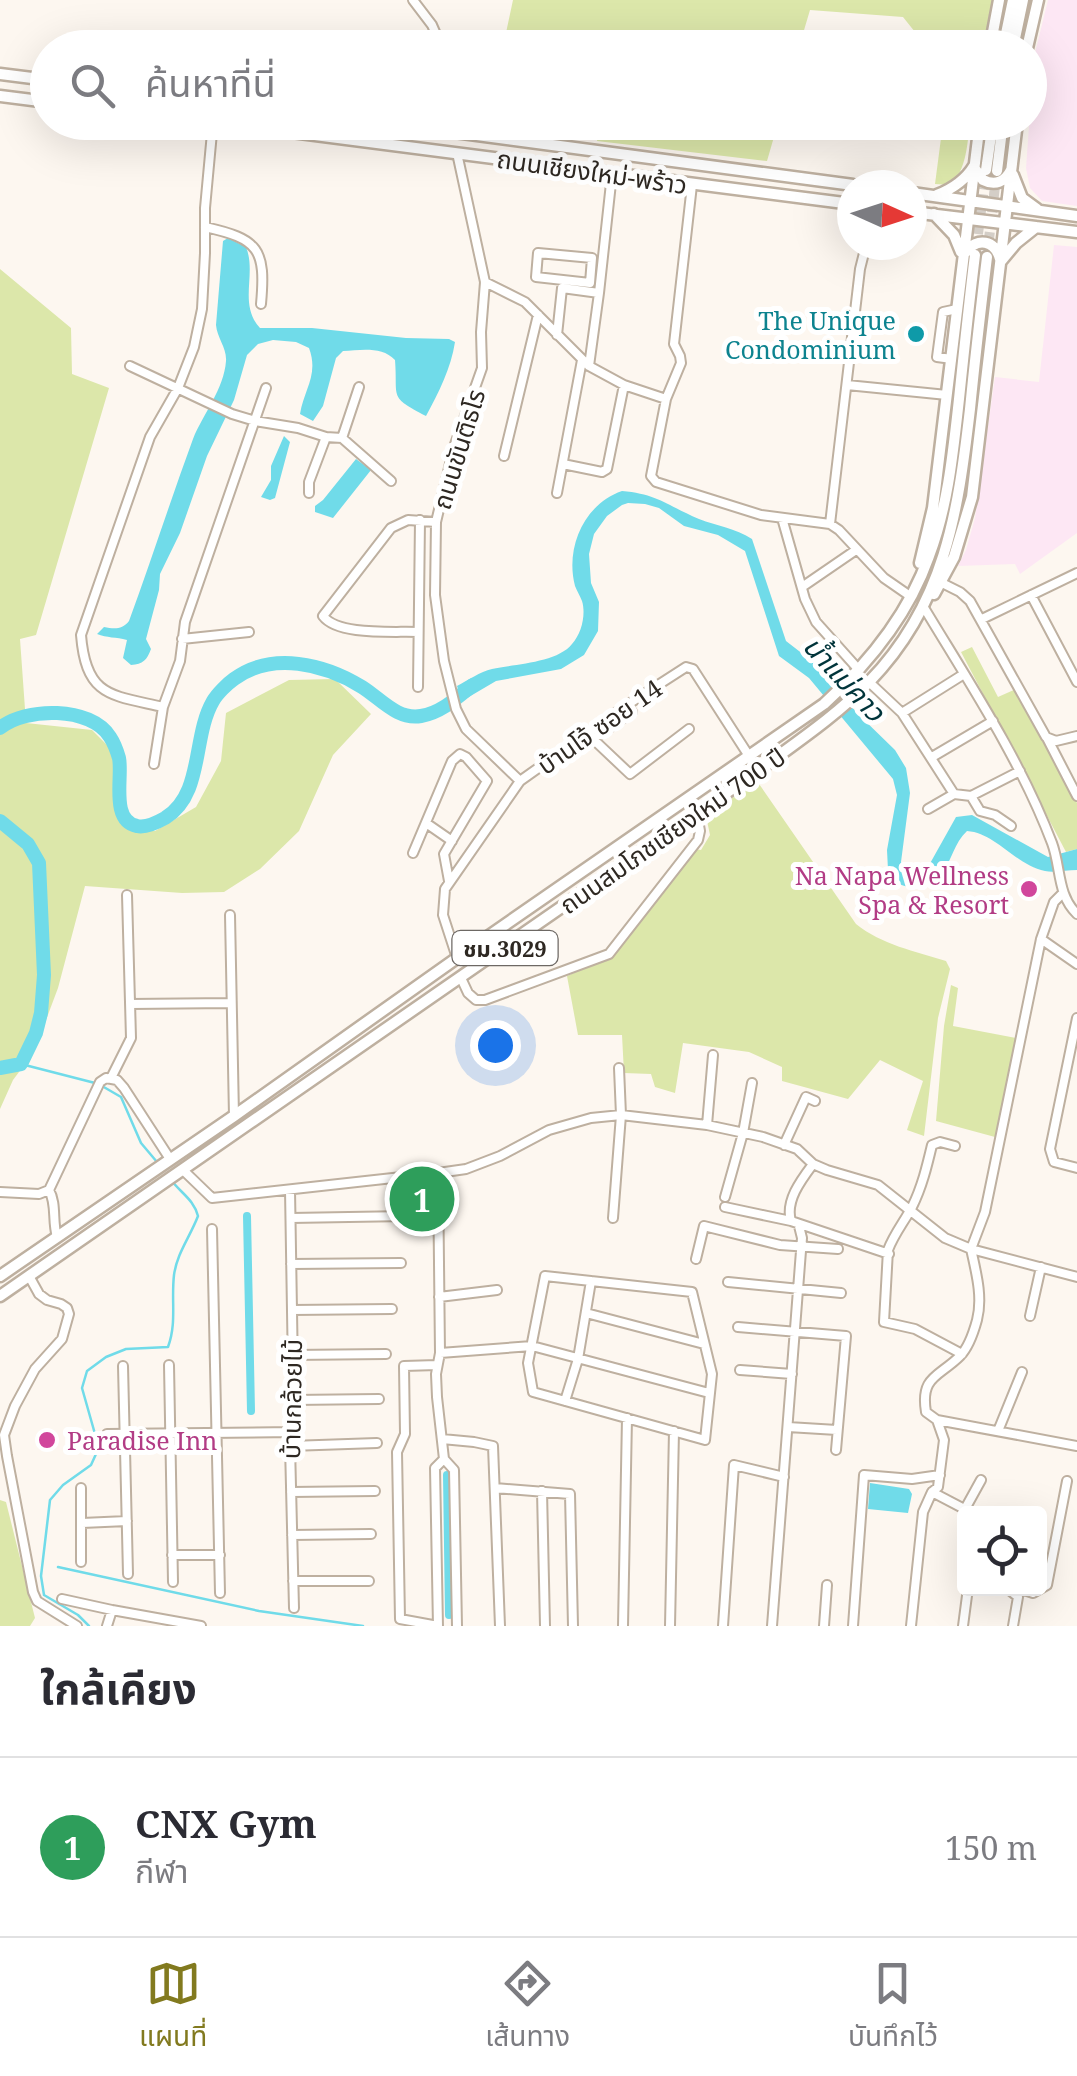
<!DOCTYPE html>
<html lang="th">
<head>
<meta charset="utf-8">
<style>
	body { margin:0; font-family:"Noto Serif","Noto Sans Thai",serif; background:#f2f2f3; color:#2b2b33 }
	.controls { position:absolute; right:30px; bottom:30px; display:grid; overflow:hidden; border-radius:10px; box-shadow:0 10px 40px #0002 }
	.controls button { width:90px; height:90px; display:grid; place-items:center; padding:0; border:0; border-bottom:2px solid #e1e1e2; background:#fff; color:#2b2b33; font:50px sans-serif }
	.compass { position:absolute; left:837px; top:170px; width:90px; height:90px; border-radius:50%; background:#fff; box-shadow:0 10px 40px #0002; rotate:93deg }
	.you { position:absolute; left:495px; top:1045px; width:35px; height:35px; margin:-25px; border:8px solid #fff; border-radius:50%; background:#1a73e8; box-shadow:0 0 0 15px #1a73e833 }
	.badge { display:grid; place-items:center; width:65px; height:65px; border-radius:50%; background:#827a1f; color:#fff; font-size:32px; font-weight:700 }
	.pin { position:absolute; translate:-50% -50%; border:5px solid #fff; box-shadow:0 2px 10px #0006 }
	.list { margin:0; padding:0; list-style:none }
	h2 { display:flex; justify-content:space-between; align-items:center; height:130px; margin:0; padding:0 40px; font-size:42px }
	h2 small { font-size:32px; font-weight:400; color:#7c7c81 }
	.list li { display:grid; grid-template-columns:65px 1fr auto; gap:30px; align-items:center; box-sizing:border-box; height:180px; padding:0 40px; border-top:2px solid #e1e1e2 }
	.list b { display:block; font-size:38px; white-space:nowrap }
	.list p { margin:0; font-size:32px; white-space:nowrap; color:#7c7c81 }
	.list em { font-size:32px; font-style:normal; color:#7c7c81 }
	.icon { flex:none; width:55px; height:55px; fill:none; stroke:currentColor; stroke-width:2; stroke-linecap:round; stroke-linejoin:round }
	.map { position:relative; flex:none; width:1077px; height:1626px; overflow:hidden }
	.search { position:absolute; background:#fff; box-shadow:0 10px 40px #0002; left:30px; right:30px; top:30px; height:110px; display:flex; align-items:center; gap:25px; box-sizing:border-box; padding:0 35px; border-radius:55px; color:#7c7c81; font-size:38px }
	.sheet { height:310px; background:#fff }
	nav { display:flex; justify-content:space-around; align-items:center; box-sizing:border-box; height:140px; border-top:2px solid #e1e1e2; background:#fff; font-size:28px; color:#7c7c81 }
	nav a { display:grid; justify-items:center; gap:5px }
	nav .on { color:#827a1f }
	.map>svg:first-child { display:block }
	.commercial { fill:#fde7f4 }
	.green { fill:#dce7aa }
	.water { fill:#70dbe9 }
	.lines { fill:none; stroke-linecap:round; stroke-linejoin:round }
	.stream { stroke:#70dbe9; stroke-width:2.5 }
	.canal { stroke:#70dbe9; stroke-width:8 }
	.river { stroke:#70dbe9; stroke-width:14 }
	.major-tunnel { stroke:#d4cec7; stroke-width:10; stroke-dasharray:10 5; stroke-linecap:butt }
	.minor-casing { stroke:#beb0a0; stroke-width:12 }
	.major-casing { stroke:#beb0a0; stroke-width:15 }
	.minor { stroke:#fff; stroke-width:8 }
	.major { stroke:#fff; stroke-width:10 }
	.culture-dot { fill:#0f9aa8; stroke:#fff; stroke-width:4 }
	.hotel-dot { fill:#d1479c; stroke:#fff; stroke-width:4 }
	.labels { text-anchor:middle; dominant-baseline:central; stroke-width:10; stroke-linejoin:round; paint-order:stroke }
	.shield { fill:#fff; stroke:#6d6864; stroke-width:2.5 }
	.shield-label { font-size:22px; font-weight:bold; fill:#2e2822 }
	.street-label { font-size:25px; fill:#2e2822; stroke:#fff }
	.culture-label { font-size:25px; fill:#0d838f; stroke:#fff; text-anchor:end }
	.hotel-label { font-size:25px; fill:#b23c85; stroke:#fff; text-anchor:end }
	.water-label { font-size:28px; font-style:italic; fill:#00343a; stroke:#fff }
</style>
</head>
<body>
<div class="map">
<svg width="1077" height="1626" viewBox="0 0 1077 1626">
	<rect width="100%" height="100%" fill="#fdf7f0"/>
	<path class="commercial" d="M 1048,0 L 1077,0 L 1077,206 L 1042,201 L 1030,188 L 1026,168 L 1034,57 Z
		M 1054,245 L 1077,247 L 1077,533 L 1020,574 L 1015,564 L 958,566 L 966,550 L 975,518 L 995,377 L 1039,382 Z"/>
	<path class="green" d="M 513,0 L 994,0 L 983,47 L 927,47 L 903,17 L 810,10 L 799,47 L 503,47 Z
		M 596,123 L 778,123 L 767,161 L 597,141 L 599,125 Z
		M 943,123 L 970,123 C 967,144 967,170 950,185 L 935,184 Z
		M 0,269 L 71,328 L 72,374 L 109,388 L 36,635 L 20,639 L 26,723 L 92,730 L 113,751 L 116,771 L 116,808 L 130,829 L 155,831 L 196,807 L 221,761 L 226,713 L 289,680 L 335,679 L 371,714 L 333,755 L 299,831 L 260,869 L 224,892 L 182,893 L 85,886 L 58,988 L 34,1052 L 13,1080 L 0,1109 Z
		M 972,647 L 998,697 L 1016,689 L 1077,803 L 1077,849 L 1066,852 L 961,652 Z
		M 757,781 L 856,924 C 882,945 915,951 946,961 L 950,969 L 938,1018 L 924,1136 L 907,1130 L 923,1081 L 880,1060 L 848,1099 L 782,1081 L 782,1067 L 749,1052 L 683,1043 L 675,1093 L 655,1087 L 651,1074 L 624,1073 L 622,1035 L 578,1035 L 567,976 L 611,956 L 621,946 L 695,849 L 701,850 L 710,835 L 706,816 Z
		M 951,985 L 958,988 L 953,1026 L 1016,1038 L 995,1137 L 936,1121 L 944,1026 Z
		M 0,1500 L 6,1502 L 35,1618 L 30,1626 L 0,1626 Z"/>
	<path class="water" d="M 228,238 L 246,247 C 257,274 238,304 260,328 L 312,328 L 406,338 L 449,339 L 455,342 C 451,368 439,392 426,416 C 388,396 398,399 395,360 C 382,346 361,350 343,351 L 336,358 L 323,406 L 313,421 L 300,414 C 304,389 319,375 309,348 L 296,342 L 273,340 L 258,344 L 247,355 L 234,400 L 207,456 L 180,533 L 160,574 L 159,590 L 146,639 L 151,649 C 147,660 143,664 131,665 L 123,658 L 127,640 C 116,637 107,638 97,634 L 104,627 C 114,629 122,630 129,621 C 151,561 171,499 193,439 C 203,414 224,389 226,361 C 227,348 217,338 216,325 L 223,241 Z
		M 284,436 L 290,442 L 275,498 L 270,500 L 261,497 L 271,480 L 271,466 Z
		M 356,459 L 371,470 L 333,518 L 315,512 L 315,506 L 323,500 Z
		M 622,491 C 658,494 668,506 699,519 C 717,526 735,528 752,539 L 786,641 L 817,665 L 857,713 L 895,750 L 906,768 L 910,793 L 901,862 L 904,870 L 910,876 L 921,873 L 928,867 L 956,817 L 972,815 L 1048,857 L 1077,849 L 1077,870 C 1067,870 1054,873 1045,871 C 1015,865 996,833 967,831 C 954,843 952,860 942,873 C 933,886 912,892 898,883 C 894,880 891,875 888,870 L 887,850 L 897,795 L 893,779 L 809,678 L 779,656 L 745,551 L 718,535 L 684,526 L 659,508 L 645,504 L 628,503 L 622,505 L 607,516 L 594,534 L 589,554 L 591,583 L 599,602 L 598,631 L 584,655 L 561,669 L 496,681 L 462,701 L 457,686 C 468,680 480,672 492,669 C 514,664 557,663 572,644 C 582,633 586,614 582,601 C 580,596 577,591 575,586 C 565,548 584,504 622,491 Z
		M 870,1483 L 909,1489 L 912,1494 L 908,1513 L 868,1509 Z"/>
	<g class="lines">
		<path class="stream" d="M 21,1064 L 95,1083
			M 102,1086 L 121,1097 L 141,1143 L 157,1162
			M 58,1567 L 259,1611 L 363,1626
			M 89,1626 L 78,1615 L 44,1595 L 41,1576 L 50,1500 L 63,1485 L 91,1465 L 96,1454 L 95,1434 L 82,1388 L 87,1371 L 106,1357 L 126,1349 L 168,1347 C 177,1323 171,1300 174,1275 C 177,1253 190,1237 198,1216 C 194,1200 182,1194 171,1180"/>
		<path class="canal" d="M 247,1216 L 251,1411
			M 447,1475 L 449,1615"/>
		<path class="river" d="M 0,728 C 25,707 91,706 110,737 C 114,743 117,751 119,758 C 123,776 110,821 137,826 C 146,828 158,822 165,818 C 204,794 192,737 213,701 C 217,694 227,684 234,679 C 272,651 325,664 362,687 C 381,699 397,720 421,716 C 441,713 458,697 473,685
			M 0,821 L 28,844 L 39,863 L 44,975 L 41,1013 L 36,1033 L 21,1064 L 0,1068"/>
		<path class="major-tunnel" d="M 976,249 L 986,172
			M 987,257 L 996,177"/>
		<defs>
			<path id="minor" d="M 413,0 L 432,25 L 442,48
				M 457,153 L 485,282 L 481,332 L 482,368 L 454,447 L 436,522 L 435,595 L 444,661 L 456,709 L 466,729 L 520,781
				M 692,185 L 674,344 L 680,356 L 681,363 L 666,399 L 651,476 L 656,482 L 761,515 L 830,524 L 839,530 L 884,578 L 910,596
				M 205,227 C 259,239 266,249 261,304
				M 538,253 L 592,258 L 590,283 L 536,277 Z
				M 485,282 L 525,302 L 589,366 L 624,385 L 666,399
				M 557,335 L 562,288 L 599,293
				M 952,359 L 937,357 L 943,312 L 957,309
				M 130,366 L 232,414 L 255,421 L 298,428 L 326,437 L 342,438 L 391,481
				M 589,366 L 599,293 L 612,174
				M 847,385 L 947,395
				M 342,438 L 359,387
				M 504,456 L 538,315
				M 563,464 L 602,472 L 607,469 L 624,385
				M 309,493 L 309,482 L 326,437
				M 557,493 L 582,360
				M 782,518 L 805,599 L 816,622 L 859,670
				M 830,524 L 860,269 L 866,245
				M 942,583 L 960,592 L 970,601 L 1046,737 L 1056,741 L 1077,736
				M 802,587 L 856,550
				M 1031,595 L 1077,682
				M 923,606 C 970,684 1020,759 1052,843 C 1061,867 1057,895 1077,914
				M 982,619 L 1077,573
				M 418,632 C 393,631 338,636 323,616 L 391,528 L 408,520 L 436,522
				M 182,639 L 249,632
				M 869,682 L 902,713 L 954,794
				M 418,687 L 420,520
				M 627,705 L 632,712 L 593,739 L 630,774 L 689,729
				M 163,707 C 111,695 86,697 81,635 L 150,437 L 178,388 L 194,347 L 202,309 L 205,253 L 205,208 L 213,122
				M 902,713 L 964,674
				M 1047,738 L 1077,796
				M 932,757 L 993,721
				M 154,764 L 163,707 L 180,661 L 185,622 L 266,388
				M 971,796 L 980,811 L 995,815 L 1011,826
				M 928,809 L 954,794 L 971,796 L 1020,771
				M 426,823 L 452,841
				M 413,853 L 452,761 L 460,754 L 466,757 L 487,781 L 444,854 L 449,881
				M 230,915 L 234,1116
				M 1041,939 L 1077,964
				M 457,958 L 443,915 L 445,889 L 520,781 L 627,705 L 686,667 L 693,669 L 749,756
				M 461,978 L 468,993 L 476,1000 L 485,1000 L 609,954 L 698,840 L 700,831 L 697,814
				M 130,1004 L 231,1003
				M 1077,1018 L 1050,1149 L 1054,1162 L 1077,1168
				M 111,1078 L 131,1038 L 127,895
				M 707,1125 L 713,1055
				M 784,1145 L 806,1097 L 815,1101
				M 955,1146 L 940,1142 L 932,1145 C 927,1166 922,1187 912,1207 C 904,1222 894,1234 888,1250 L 884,1322 L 915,1329 L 962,1354
				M 813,1164 C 801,1180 785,1201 791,1221 L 889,1254
				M 183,1170 L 212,1198 L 438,1173 L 466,1169 L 500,1156 L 549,1130 L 591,1118 L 621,1115 L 707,1125 L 763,1137 L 797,1149 L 813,1164 L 827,1170 L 878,1185 L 945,1238 L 971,1249 L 1077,1277
				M 438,1173 L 440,1353 L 436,1374 L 437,1397 L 444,1459 L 454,1470 L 457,1626
				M 49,1190 L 100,1082 L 106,1078 L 117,1080 L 124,1088 L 170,1159
				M 49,1190 C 57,1204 52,1221 57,1237
				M 290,1190 L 294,1432 L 290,1446 L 294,1608
				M 0,1192 L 39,1194 L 49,1190
				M 725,1197 L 743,1133 L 752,1083
				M 725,1207 L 791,1221
				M 291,1218 L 407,1216
				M 613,1218 L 621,1115 L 619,1068
				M 212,1229 L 220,1593
				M 971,1249 L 985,1212 L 1041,939 L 1054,902 L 1063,893
				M 696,1259 L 704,1226 L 780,1245 L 838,1249
				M 291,1264 L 401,1263
				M 29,1276 L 39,1294 L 47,1300 L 61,1304 L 67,1308 L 69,1314 L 62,1339 L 35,1369 L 15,1406 L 4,1435 L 7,1456 L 33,1592 L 37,1601 L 77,1626
				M 545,1276 L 692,1292 L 712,1374 L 705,1440 L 533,1392 L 528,1363 Z
				M 728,1282 L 841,1293
				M 439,1297 L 497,1290
				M 292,1310 L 392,1309
				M 586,1313 L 704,1344
				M 1030,1316 L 1041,1267
				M 738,1327 L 846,1336 L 836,1450
				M 440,1353 L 532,1346 L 709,1393
				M 292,1355 L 386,1354
				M 169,1365 L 173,1582
				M 437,1365 L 404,1366 L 405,1434 L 397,1452 L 400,1619 L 438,1626 L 435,1468 L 444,1459
				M 123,1366 L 128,1574
				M 740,1370 L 792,1374
				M 293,1400 L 379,1399
				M 565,1401 L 578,1359 L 591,1281
				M 937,1420 L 1077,1446
				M 788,1427 L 837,1430
				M 998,1431 L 1022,1372
				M 107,1434 L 294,1432
				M 442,1439 L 474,1442 L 493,1446 L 500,1626
				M 290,1446 L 377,1443
				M 81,1488 L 81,1562
				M 495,1488 L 570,1494 L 573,1626
				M 542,1491 L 545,1626
				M 291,1492 L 375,1491
				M 932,1492 L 974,1514
				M 965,1509 L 981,1480
				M 82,1523 L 127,1521
				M 292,1535 L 371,1534
				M 172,1555 L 220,1555
				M 293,1581 L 369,1581
				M 1007,1588 L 1018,1597 L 1013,1626
				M 1018,1588 L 1033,1593 L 1047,1585 L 1067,1481
				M 62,1599 L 112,1610 L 201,1626
				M 107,1626 L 112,1610
				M 623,1626 L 627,1418
				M 670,1626 L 674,1431
				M 723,1626 L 734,1465 L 784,1477
				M 772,1626 L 802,1238 L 799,1226
				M 824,1626 L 827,1585
				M 853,1626 L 864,1475 L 912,1479 L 940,1475
				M 911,1626 L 923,1512 L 932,1492 L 938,1487 L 944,1440 L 937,1420 L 926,1412 C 920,1376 939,1377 960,1356 C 968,1348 974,1331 977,1320 C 983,1297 976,1272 971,1249
				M 963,1626 L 968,1588"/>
			<path id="major" d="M 990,48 L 999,0
				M 1003,48 L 1013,0
				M 1013,48 L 1023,0
				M 1027,48 L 1038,0
				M 0,74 L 48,80
				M 0,96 L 48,102
				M 213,122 L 852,204
				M 379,122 L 853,185
				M 975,169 L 983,180 C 995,186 1005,182 1011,170
				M 986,170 L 993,122
				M 997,171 L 1003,122
				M 1013,175 L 1022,198 L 1037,209
				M 912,193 L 1077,216
				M 937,195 C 952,189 965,181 974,166
				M 912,212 L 1077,232
				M 934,214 L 954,235 L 961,252
				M 966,252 C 977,237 995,240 1000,259
				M 1001,261 L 1016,243 L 1036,227
				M 920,563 L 933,508 L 980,122
				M 934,594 L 954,557 L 972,497 L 1017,122
				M 0,1276 L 234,1116 L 457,958 L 824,704 C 868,664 909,613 929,556 C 948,506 953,453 959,399 C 964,351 969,303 975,255
				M 0,1296 L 755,773 C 794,744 835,717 869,682 C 945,604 958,512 970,409 C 975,358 981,307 987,257"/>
		</defs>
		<use href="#minor" class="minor-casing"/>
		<use href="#major" class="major-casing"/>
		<use href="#minor" class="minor"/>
		<use href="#major" class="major"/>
	</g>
	<circle class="culture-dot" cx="916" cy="334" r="10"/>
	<g class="hotel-dot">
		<circle cx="1029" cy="889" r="10"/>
		<circle cx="47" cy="1440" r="10"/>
	</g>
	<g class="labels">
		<rect class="shield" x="452.5" y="931" width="105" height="34" rx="8"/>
		<g class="shield-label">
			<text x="505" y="948">ชม.3029</text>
		</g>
		<g class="street-label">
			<text transform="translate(592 171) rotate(8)">ถนนเชียงใหม่-พร้าว</text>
			<text transform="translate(458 449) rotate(-73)">ถนนขันติธโร</text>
			<text transform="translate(599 726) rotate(-35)">บ้านโจ้ ซอย 14</text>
			<text transform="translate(672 830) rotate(-35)">ถนนสมโภชเชียงใหม่ 700 ปี</text>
			<text transform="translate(291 1399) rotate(-89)">บ้านกล้วยไม้</text>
		</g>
		<g class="culture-label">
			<text x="896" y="320">The Unique<tspan x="896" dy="29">Condominium</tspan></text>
		</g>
		<g class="hotel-label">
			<text x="1009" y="875">Na Napa Wellness<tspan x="1009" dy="29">Spa &amp; Resort</tspan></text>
			<text x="67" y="1440" text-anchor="start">Paradise Inn</text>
		</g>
		<g class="water-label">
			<text transform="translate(845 678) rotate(47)">น้ำแม่คาว</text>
		</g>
	</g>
</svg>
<div class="controls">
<button><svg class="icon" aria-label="locate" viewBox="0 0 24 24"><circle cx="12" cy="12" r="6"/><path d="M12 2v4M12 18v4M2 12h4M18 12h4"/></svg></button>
</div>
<svg class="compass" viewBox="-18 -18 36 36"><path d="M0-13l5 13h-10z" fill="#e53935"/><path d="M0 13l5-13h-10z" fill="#7c7c81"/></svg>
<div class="you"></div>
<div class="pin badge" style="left:422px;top:1199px;background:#2e9e5b">1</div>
<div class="search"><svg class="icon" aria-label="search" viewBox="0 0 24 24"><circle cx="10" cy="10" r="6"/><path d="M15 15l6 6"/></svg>ค้นหาที่นี่</div>
</div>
<section class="sheet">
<h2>ใกล้เคียง<small></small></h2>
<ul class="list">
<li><span class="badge" style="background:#2e9e5b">1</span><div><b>CNX Gym</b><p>กีฬา</p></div><em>150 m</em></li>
</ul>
</section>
<nav>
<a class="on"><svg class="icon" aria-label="map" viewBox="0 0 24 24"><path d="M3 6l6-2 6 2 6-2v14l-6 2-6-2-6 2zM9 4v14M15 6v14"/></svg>แผนที่</a>
<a><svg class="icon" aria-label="directions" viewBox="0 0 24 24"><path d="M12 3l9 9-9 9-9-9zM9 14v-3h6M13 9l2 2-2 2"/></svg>เส้นทาง</a>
<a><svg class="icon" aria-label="saved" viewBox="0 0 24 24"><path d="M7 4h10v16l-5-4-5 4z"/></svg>บันทึกไว้</a>
</nav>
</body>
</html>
